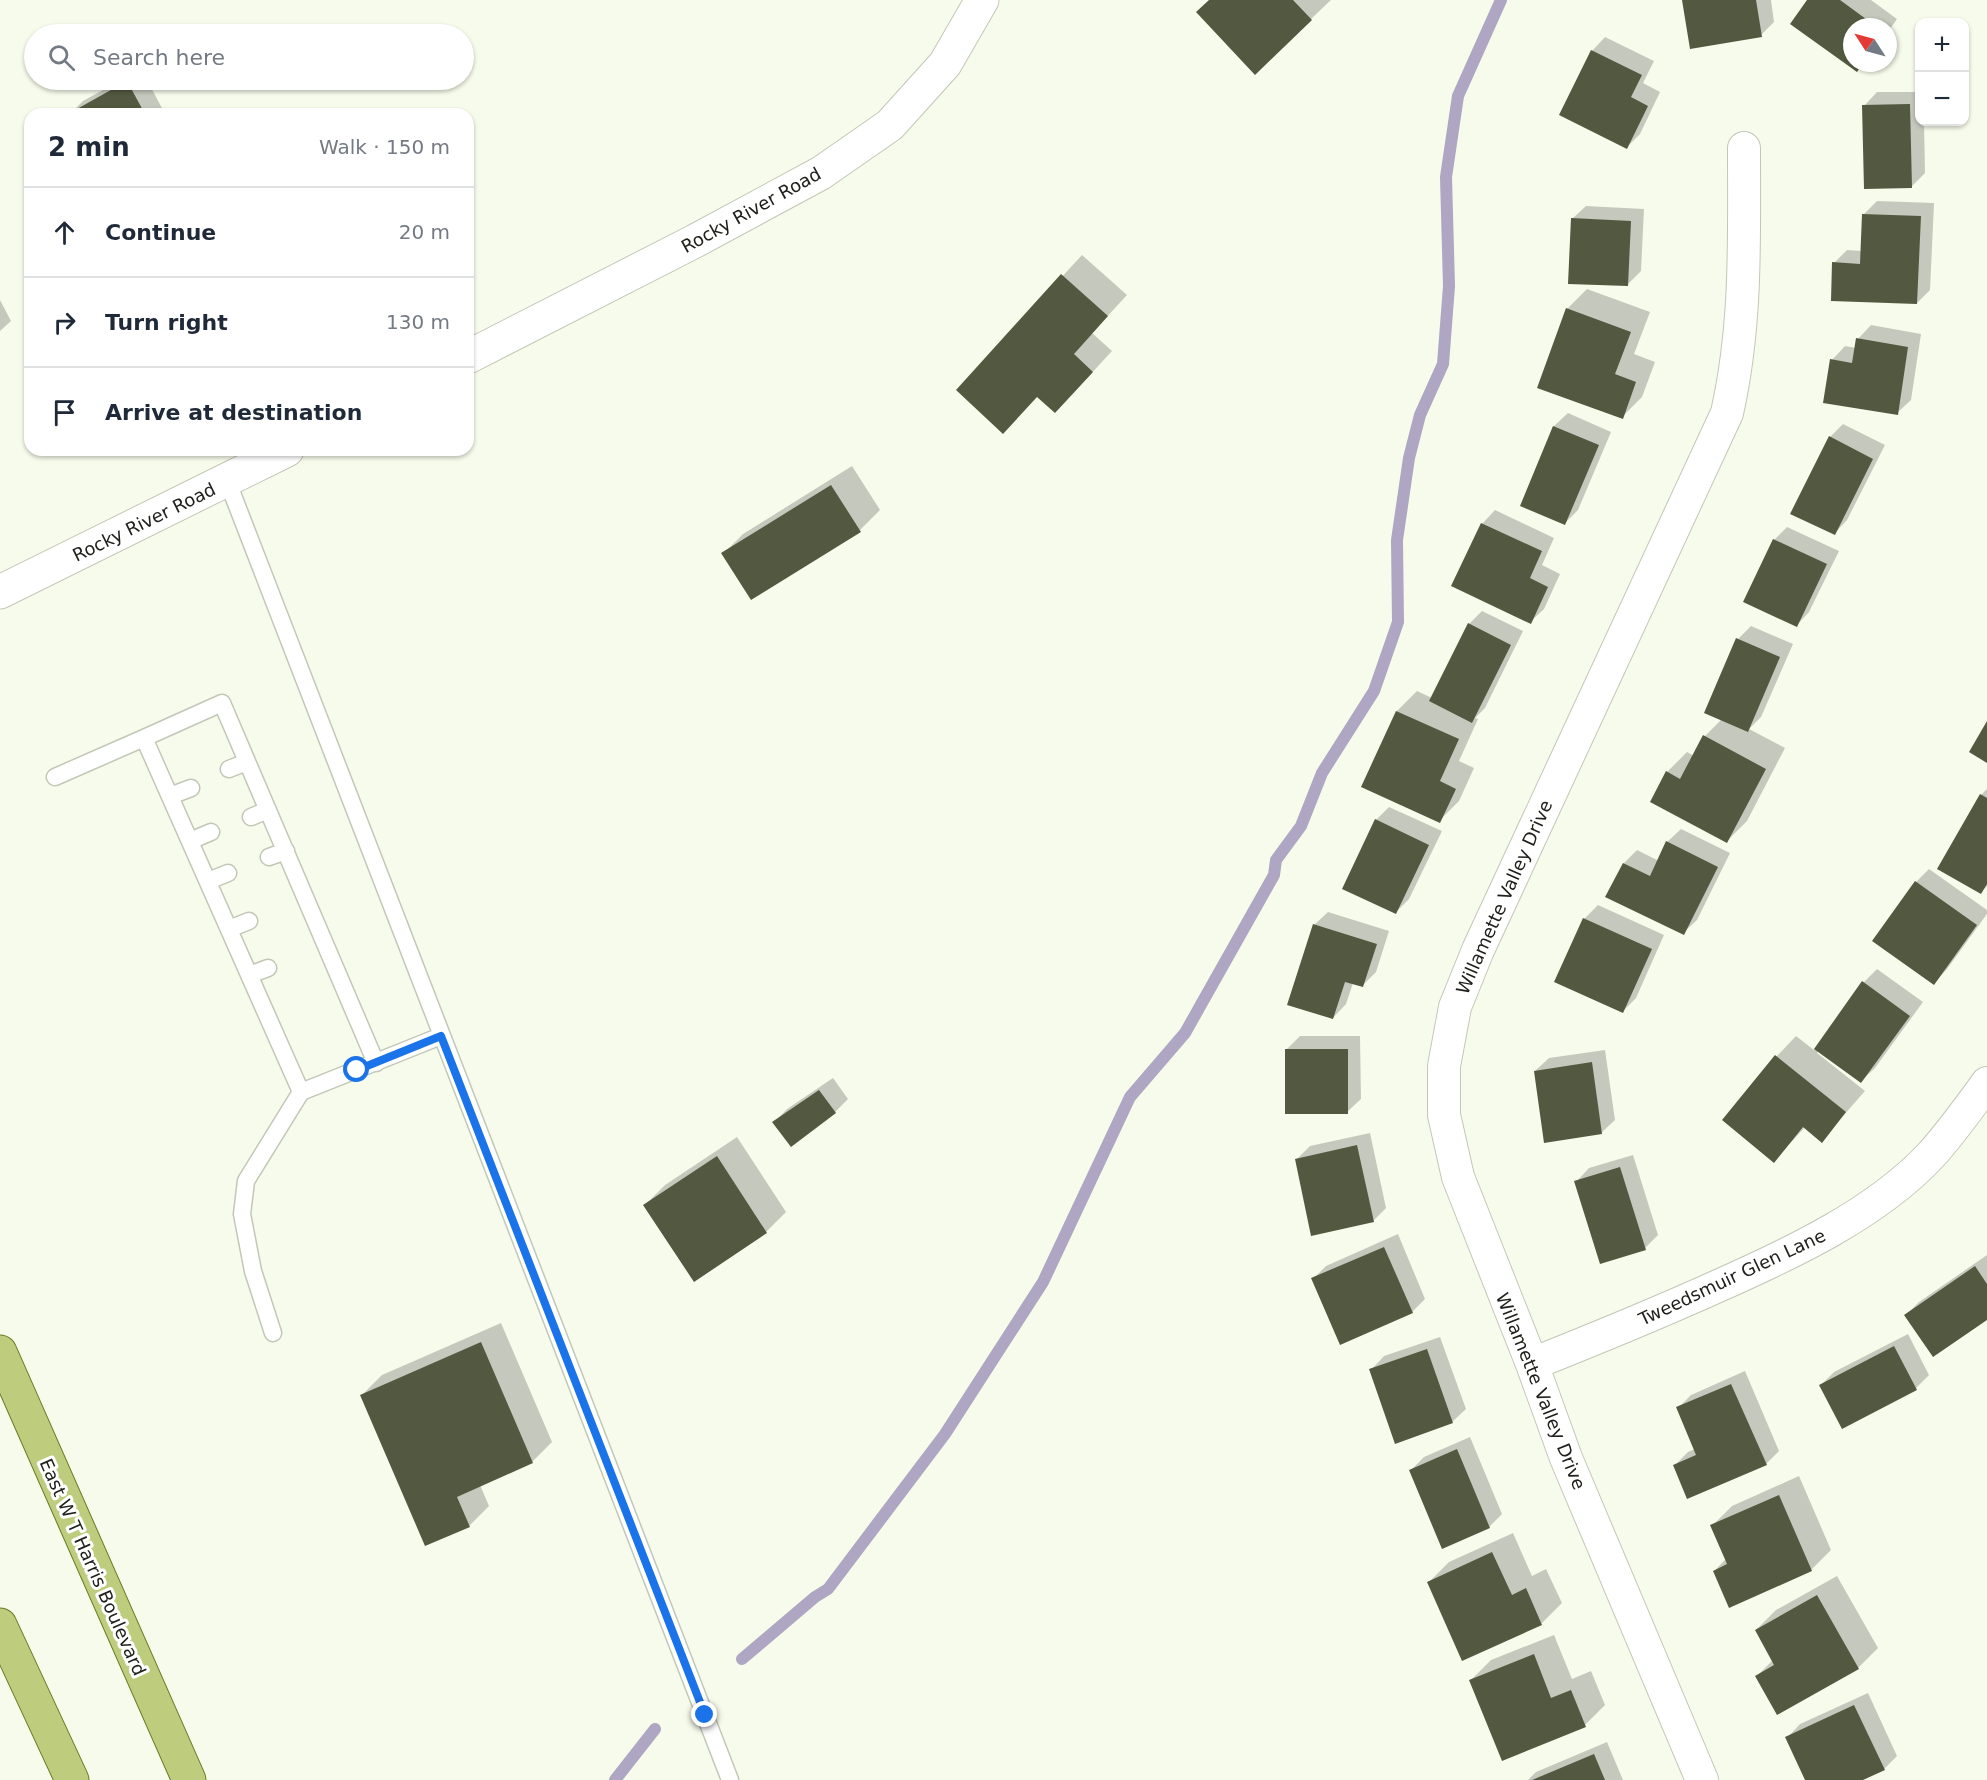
<!DOCTYPE html>
<html lang="en">
<head>
<meta charset="utf-8">
<style>
	body { margin:0; font-family:"DejaVu Sans",sans-serif; background:#f2f2f3; color:#1f2937 }
	.controls { position:absolute; right:18px; top:18px; display:grid; overflow:hidden; border-radius:12px; box-shadow:0 2px 4px #0004 }
	.controls button { width:54px; height:54px; display:grid; place-items:center; padding:0; border:0; border-bottom:2px solid #e0e1e3; background:#fff; color:#1f2937; font:30px sans-serif }
	.compass { position:absolute; left:1843px; top:18px; width:54px; height:54px; border-radius:50%; background:#fff; box-shadow:0 2px 4px #0004; rotate:306deg }
	.stop { position:absolute; width:18px; height:18px; margin:-14px; border:4px solid #1a73e8; border-radius:50%; background:#fff }
	.stop.end { background:#1a73e8; border-color:#fff; box-shadow:0 2px 6px #0008 }
	.list { margin:0; padding:0; list-style:none }
	h2 { display:flex; justify-content:space-between; align-items:center; height:78px; margin:0; padding:0 24px; font-size:26px }
	h2 small { font-size:20px; font-weight:400; color:#747a83 }
	.list li { display:grid; grid-template-columns:39px 1fr auto; gap:18px; align-items:center; box-sizing:border-box; height:90px; padding:0 24px; border-top:2px solid #e0e1e3 }
	.list b { display:block; font-size:22px; white-space:nowrap }
	.list em { font-size:20px; font-style:normal; color:#747a83 }
	.icon { flex:none; width:33px; height:33px; fill:none; stroke:currentColor; stroke-width:2; stroke-linecap:round; stroke-linejoin:round }
	.map { position:relative; flex:none; width:1987px; height:1780px; overflow:hidden }
	.search { position:absolute; background:#fff; box-shadow:0 2px 4px #0004; left:24px; top:24px; width:450px; height:66px; display:flex; align-items:center; gap:15px; box-sizing:border-box; padding:0 21px; border-radius:33px; color:#747a83; font-size:22px }
	.panel { position:absolute; background:#fff; box-shadow:0 2px 4px #0004; left:24px; top:108px; width:450px; height:348px; border-radius:18px }
	.map>svg:first-child { display:block }
	.shadow { fill:#0003 }
	.lines { fill:none; stroke-linecap:round; stroke-linejoin:round }
	.stream { stroke:#aea6c2; stroke-width:12 }
	.building { fill:#525940 }
	.service-casing { stroke:#c2c7b7; stroke-width:19 }
	.minor-casing { stroke:#c2c7b7; stroke-width:34 }
	.tertiary-casing { stroke:#c2c7b7; stroke-width:35 }
	.primary-casing { stroke:#6a7a23; stroke-width:35 }
	.service { stroke:#fff; stroke-width:16 }
	.minor { stroke:#fff; stroke-width:32 }
	.tertiary { stroke:#fff; stroke-width:33 }
	.primary { stroke:#becc7d; stroke-width:33 }
	.route { stroke:#1a73e8; stroke-width:8 }
	.labels { text-anchor:middle; dominant-baseline:central; stroke-width:6; stroke-linejoin:round; paint-order:stroke }
	.street-label { font-size:18px; fill:#20211c; stroke:#fff }
</style>
</head>
<body>
<div class="map">
<svg width="1987" height="1780" viewBox="0 0 1987 1780">
	<rect width="100%" height="100%" fill="#f7fbeb"/>
	<path class="shadow" d="M 1210,0 L 1331,0 L 1311,19 Z
		M 1684,0 L 1771,0 L 1774,22 L 1761,35 Z
		M 1809,0 L 1871,0 L 1897,19 L 1888,32 L 1888,27 L 1852,27 L 1852,63 L 1864,63 L 1856,70 Z
		M 1605,37 L 1654,61 L 1643,83 L 1660,92 L 1640,134 L 1627,147 L 1592,51 Z
		M 121,80 L 147,80 L 163,110 L 159,114 L 70,114 L 83,101 Z
		M 1877,92 L 1920,92 L 1920,122 L 1924,122 L 1925,173 L 1911,187 L 1864,106 Z
		M 1877,201 L 1934,203 L 1930,290 L 1917,303 L 1834,263 L 1847,250 L 1862,251 L 1864,214 Z
		M 1586,206 L 1644,209 L 1641,271 L 1627,285 L 1572,219 Z
		M 1082,255 L 1127,295 L 1092,333 L 1112,351 L 1075,391 L 1038,396 L 958,390 Z
		M 1587,289 L 1650,312 L 1634,354 L 1655,362 L 1642,397 L 1622,417 L 1567,309 Z
		M 0,300 L 11,321 L 0,331 Z
		M 1871,325 L 1921,334 L 1911,400 L 1897,413 L 1832,360 L 1845,346 L 1856,348 L 1858,339 Z
		M 1568,413 L 1611,432 L 1578,510 L 1565,523 L 1521,505 L 1554,426 Z
		M 1843,424 L 1885,445 L 1847,520 L 1834,534 L 1830,437 Z
		M 852,466 L 880,510 L 860,530 L 723,554 L 743,534 Z
		M 1495,510 L 1554,538 L 1542,565 L 1560,574 L 1544,609 L 1530,622 L 1482,524 Z
		M 1787,527 L 1839,551 L 1809,612 L 1796,626 L 1774,540 Z
		M 1482,611 L 1523,631 L 1485,708 L 1475,718 L 1478,719 L 1459,761 L 1474,768 L 1459,801 L 1439,821 L 1363,786 L 1397,711 L 1417,691 L 1432,698 L 1469,624 Z
		M 1751,626 L 1793,644 L 1761,717 L 1749,729 L 1785,748 L 1747,821 L 1727,841 L 1667,772 L 1687,752 L 1694,756 L 1705,736 L 1722,719 L 1738,639 Z
		M 1987,789 L 1987,886 L 1981,892 L 1981,795 Z
		M 1389,807 L 1442,831 L 1409,899 L 1396,912 L 1376,820 Z
		M 1681,829 L 1730,853 L 1697,920 L 1683,933 L 1624,863 L 1637,850 L 1659,861 L 1667,842 Z
		M 1929,869 L 1987,910 L 1987,914 L 1947,969 L 1934,983 L 1916,882 Z
		M 1598,905 L 1664,935 L 1636,998 L 1623,1011 L 1556,982 L 1584,919 Z
		M 1328,912 L 1389,931 L 1376,972 L 1362,986 L 1353,983 L 1346,1004 L 1333,1018 L 1314,925 Z
		M 1877,969 L 1923,1002 L 1875,1068 L 1861,1081 L 1819,1051 L 1817,1053 L 1865,1091 L 1821,1141 L 1805,1127 L 1774,1161 L 1724,1120 L 1777,1056 L 1796,1036 L 1814,1050 L 1864,982 Z
		M 1300,1036 L 1360,1036 L 1361,1099 L 1347,1112 L 1286,1050 Z
		M 1605,1050 L 1615,1120 L 1601,1133 L 1535,1071 L 1549,1058 Z
		M 833,1078 L 848,1099 L 835,1112 L 774,1123 L 787,1109 Z
		M 1370,1133 L 1386,1208 L 1373,1221 L 1296,1160 L 1310,1146 Z
		M 737,1137 L 786,1212 L 766,1232 L 645,1205 L 665,1185 Z
		M 1633,1155 L 1658,1235 L 1645,1248 L 1576,1182 L 1589,1168 Z
		M 1398,1234 L 1425,1299 L 1412,1312 L 1313,1279 L 1326,1266 Z
		M 1987,1255 L 1987,1318 L 1906,1315 L 1919,1302 Z
		M 501,1323 L 552,1442 L 532,1462 L 480,1485 L 489,1506 L 469,1526 L 362,1395 L 382,1375 Z
		M 1908,1334 L 1929,1375 L 1916,1388 L 1821,1385 L 1834,1372 Z
		M 1440,1337 L 1466,1409 L 1452,1422 L 1371,1370 L 1384,1356 Z
		M 1745,1371 L 1779,1451 L 1766,1464 L 1675,1465 L 1688,1452 L 1695,1449 L 1678,1408 L 1691,1395 Z
		M 1470,1437 L 1502,1514 L 1489,1527 L 1411,1470 L 1424,1457 Z
		M 1799,1476 L 1831,1550 L 1811,1570 L 1714,1571 L 1726,1559 L 1712,1526 L 1732,1506 Z
		M 1513,1533 L 1532,1576 L 1546,1569 L 1562,1603 L 1542,1623 L 1463,1659 L 1429,1582 L 1449,1562 Z
		M 1837,1576 L 1878,1648 L 1858,1668 L 1757,1676 L 1773,1660 L 1756,1630 L 1776,1610 Z
		M 1554,1635 L 1572,1679 L 1591,1671 L 1605,1705 L 1585,1725 L 1471,1680 L 1491,1660 Z
		M 1868,1693 L 1897,1756 L 1884,1769 L 1860,1780 L 1807,1780 L 1787,1738 L 1800,1724 Z
		M 1607,1742 L 1623,1780 L 1528,1780 L 1536,1772 Z"/>
	<g class="lines">
		<path class="stream" d="M 742,1659 L 815,1597 L 828,1589 L 945,1434 L 1043,1282 L 1130,1097 L 1185,1033 L 1274,875 L 1276,860 L 1301,826 L 1322,773 L 1374,691 L 1398,622 L 1397,540 L 1409,458 L 1420,415 L 1443,364 L 1449,286 L 1446,177 L 1458,96 L 1501,0
			M 615,1780 L 655,1729"/>
	</g>
	<path class="building" d="M 1209,0 L 1293,0 L 1312,20 L 1255,75 L 1196,12 Z
		M 1682,0 L 1756,0 L 1762,37 L 1690,49 Z
		M 1807,0 L 1840,0 L 1877,27 L 1852,27 L 1852,63 L 1863,63 L 1857,72 L 1790,24 Z
		M 1591,50 L 1642,75 L 1631,97 L 1648,106 L 1627,149 L 1559,115 Z
		M 127,81 L 145,114 L 68,114 Z
		M 1910,104 L 1912,188 L 1864,189 L 1862,105 Z
		M 1862,214 L 1921,216 L 1917,304 L 1831,301 L 1832,262 L 1860,264 Z
		M 1571,218 L 1631,221 L 1628,286 L 1568,284 Z
		M 1061,274 L 1108,316 L 1074,354 L 1093,372 L 1055,413 L 1037,397 L 1003,434 L 956,390 Z
		M 1566,308 L 1631,332 L 1615,374 L 1636,382 L 1623,419 L 1537,388 Z
		M 1856,338 L 1908,347 L 1898,415 L 1823,403 L 1830,359 L 1852,363 Z
		M 1553,426 L 1599,445 L 1565,525 L 1520,506 Z
		M 1829,436 L 1873,459 L 1835,535 L 1790,514 Z
		M 831,485 L 861,532 L 751,600 L 721,553 Z
		M 1481,523 L 1542,551 L 1530,578 L 1548,587 L 1531,624 L 1451,586 Z
		M 1773,539 L 1827,564 L 1797,627 L 1743,602 Z
		M 1468,623 L 1511,645 L 1472,723 L 1429,701 Z
		M 1736,638 L 1780,657 L 1748,732 L 1704,713 Z
		M 1396,711 L 1459,739 L 1440,781 L 1456,789 L 1440,823 L 1361,787 Z
		M 1987,721 L 1987,763 L 1969,752 Z
		M 1703,735 L 1766,769 L 1727,843 L 1650,802 L 1666,771 L 1680,779 Z
		M 1980,794 L 1987,798 L 1987,884 L 1981,894 L 1937,869 Z
		M 1375,819 L 1429,845 L 1396,914 L 1342,889 Z
		M 1666,841 L 1718,867 L 1684,935 L 1605,897 L 1623,863 L 1650,876 Z
		M 1915,881 L 1977,925 L 1934,985 L 1872,941 Z
		M 1583,918 L 1652,949 L 1623,1013 L 1554,982 Z
		M 1313,924 L 1377,944 L 1363,987 L 1345,982 L 1333,1019 L 1287,1005 Z
		M 1862,981 L 1910,1016 L 1861,1083 L 1814,1049 Z
		M 1285,1049 L 1348,1049 L 1348,1114 L 1285,1114 Z
		M 1775,1055 L 1846,1112 L 1822,1143 L 1803,1127 L 1774,1163 L 1722,1120 Z
		M 1592,1062 L 1602,1134 L 1544,1143 L 1534,1071 Z
		M 819,1090 L 836,1113 L 791,1147 L 772,1122 Z
		M 1357,1145 L 1374,1222 L 1311,1236 L 1295,1159 Z
		M 717,1156 L 767,1233 L 694,1282 L 643,1205 Z
		M 1620,1167 L 1646,1250 L 1600,1264 L 1574,1181 Z
		M 1384,1247 L 1413,1313 L 1340,1345 L 1311,1278 Z
		M 1975,1266 L 1987,1284 L 1987,1320 L 1933,1357 L 1904,1315 Z
		M 481,1342 L 533,1463 L 457,1497 L 470,1527 L 425,1546 L 360,1395 Z
		M 1894,1346 L 1917,1390 L 1842,1429 L 1819,1385 Z
		M 1427,1349 L 1453,1423 L 1395,1444 L 1369,1369 Z
		M 1731,1384 L 1767,1465 L 1687,1499 L 1673,1465 L 1696,1455 L 1676,1407 Z
		M 1457,1449 L 1490,1528 L 1442,1549 L 1409,1470 Z
		M 1779,1495 L 1812,1571 L 1729,1608 L 1713,1571 L 1727,1564 L 1710,1525 Z
		M 1492,1552 L 1512,1595 L 1526,1588 L 1542,1625 L 1462,1661 L 1427,1582 Z
		M 1817,1595 L 1859,1669 L 1777,1715 L 1755,1676 L 1774,1665 L 1755,1630 Z
		M 1534,1654 L 1551,1698 L 1571,1690 L 1586,1727 L 1502,1761 L 1469,1680 Z
		M 1854,1705 L 1885,1770 L 1863,1780 L 1805,1780 L 1785,1737 Z
		M 1594,1754 L 1605,1780 L 1532,1780 Z"/>
	<g class="lines">
		<defs>
			<path id="service" d="M 227,480 L 730,1780
				M 229,769 L 247,762
				M 55,777 L 144,738
				M 170,796 L 191,788
				M 251,817 L 268,810
				M 190,841 L 211,832
				M 269,857 L 286,851
				M 208,881 L 228,873
				M 229,929 L 249,921
				M 249,975 L 268,968
				M 301,1092 L 144,738 L 222,703 L 376,1063
				M 273,1333 L 253,1271 L 242,1214 L 246,1181 L 301,1092 L 441,1036"/>
			<path id="minor" d="M 1532,1364 C 1595,1339 1656,1314 1718,1286 C 1790,1254 1876,1214 1931,1155 C 1951,1133 1969,1108 1987,1083
				M 1702,1780 L 1566,1458 L 1532,1364 L 1458,1177 L 1444,1115 L 1444,1066 L 1455,1007 L 1478,950 L 1727,413 C 1747,324 1744,238 1744,148"/>
			<path id="tertiary" d="M 468,357 L 695,241 L 821,173 L 890,125 L 945,64 L 982,0
				M 0,592 L 287,450"/>
			<path id="primary" d="M 0,1352 L 189,1780
				M 0,1625 L 72,1780"/>
		</defs>
		<use href="#service" class="service-casing"/>
		<use href="#minor" class="minor-casing"/>
		<use href="#tertiary" class="tertiary-casing"/>
		<use href="#primary" class="primary-casing"/>
		<use href="#service" class="service"/>
		<use href="#minor" class="minor"/>
		<use href="#tertiary" class="tertiary"/>
		<use href="#primary" class="primary"/>
	</g>
	<g class="lines">
		<path class="route" d="M 357,1070 L 441,1036 L 705,1715"/>
	</g>
	<g class="labels">
		<g class="street-label">
			<text transform="translate(751 210) rotate(-29)">Rocky River Road</text>
			<text transform="translate(144 522) rotate(-26)">Rocky River Road</text>
			<text transform="translate(1504 897) rotate(-66)">Willamette Valley Drive</text>
			<text transform="translate(1732 1277) rotate(-25)">Tweedsmuir Glen Lane</text>
			<text transform="translate(1541 1391) rotate(68)">Willamette Valley Drive</text>
			<text transform="translate(93 1567) rotate(66)">East W T Harris Boulevard</text>
		</g>
	</g>
</svg>
<div class="controls">
<button>+</button>
<button>−</button>
</div>
<svg class="compass" viewBox="-18 -18 36 36"><path d="M0-13l5 13h-10z" fill="#e53935"/><path d="M0 13l5-13h-10z" fill="#747a83"/></svg>
<div class="stop" style="left:357px;top:1070px"></div>
<div class="stop end" style="left:705px;top:1715px"></div>
<div class="search"><svg class="icon" aria-label="search" viewBox="0 0 24 24"><circle cx="10" cy="10" r="6"/><path d="M15 15l6 6"/></svg>Search here</div>
<section class="panel">
<h2>2 min<small>Walk · 150 m</small></h2>
<ul class="list">
<li><svg class="icon" aria-label="ahead" viewBox="0 0 24 24"><path d="M12 20V5M6 11l6-6 6 6"/></svg><div><b>Continue</b></div><em>20 m</em></li>
<li><svg class="icon" aria-label="right" viewBox="0 0 24 24"><path d="M7 20v-9h11M14 6l5 5-5 5"/></svg><div><b>Turn right</b></div><em>130 m</em></li>
<li><svg class="icon" aria-label="arrive" viewBox="0 0 24 24"><path d="M6 21V4h12l-3 4 3 4H6"/></svg><div><b>Arrive at destination</b></div></li>
</ul>
</section>
</div>
</body>
</html>
